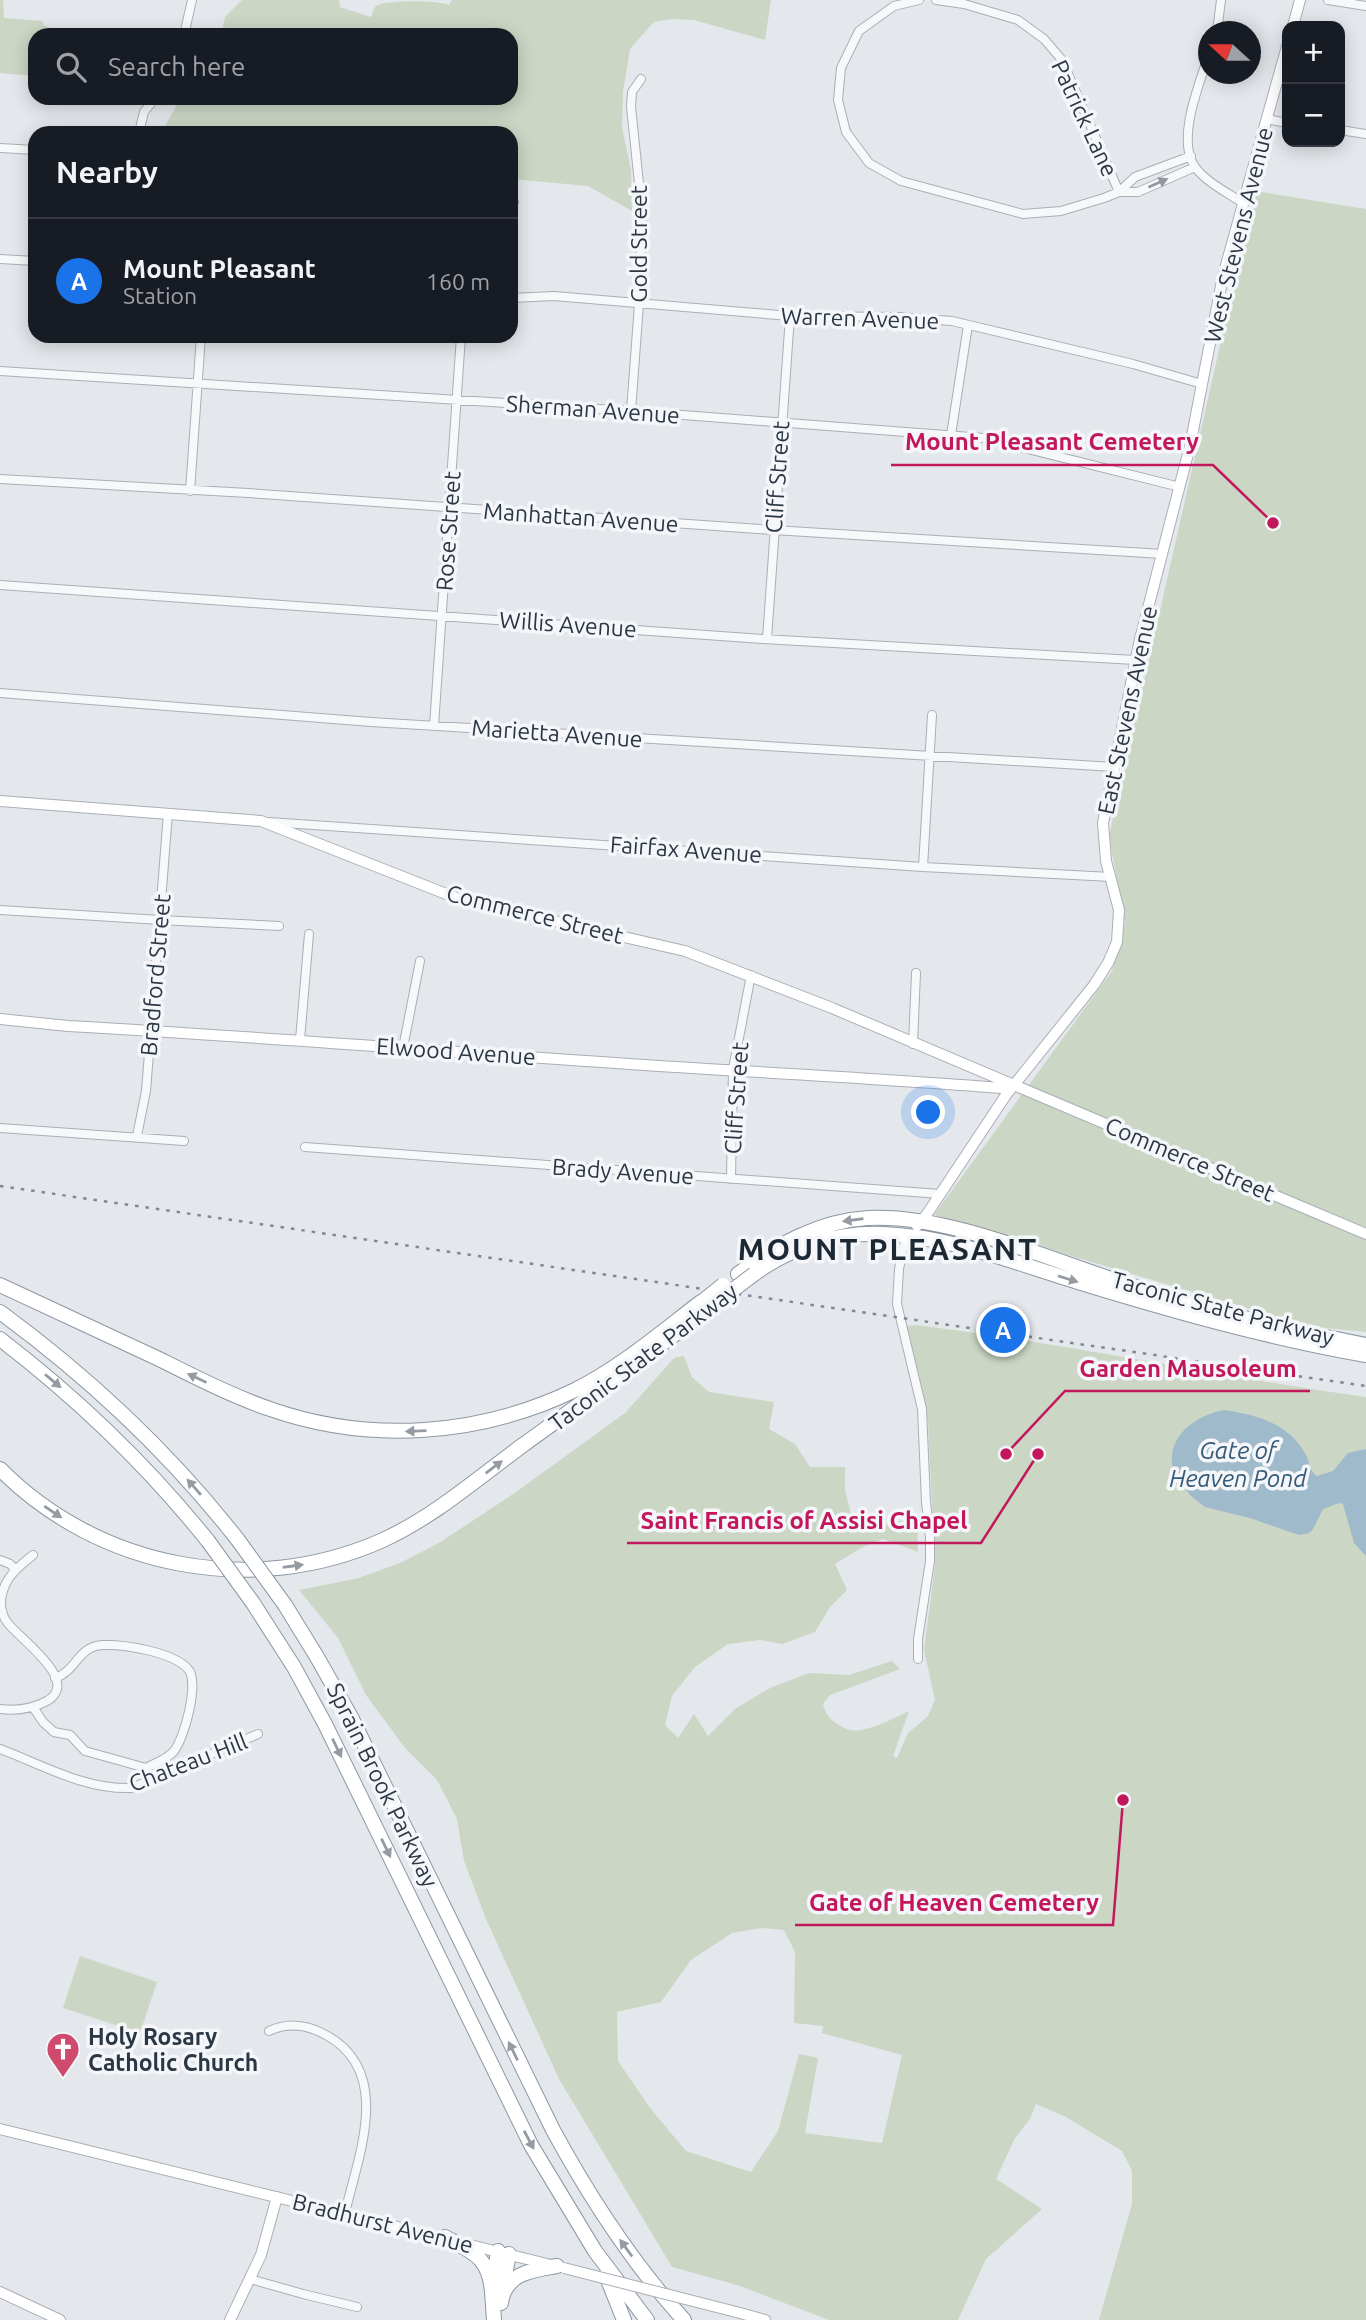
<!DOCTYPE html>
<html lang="en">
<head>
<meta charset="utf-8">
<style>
	body { margin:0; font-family:Ubuntu,sans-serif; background:#242831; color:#f1f3f6 }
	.controls { position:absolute; right:21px; top:21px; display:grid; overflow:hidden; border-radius:14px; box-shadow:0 4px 18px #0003 }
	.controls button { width:63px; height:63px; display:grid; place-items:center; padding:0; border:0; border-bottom:2px solid #363941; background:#171b24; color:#f1f3f6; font:35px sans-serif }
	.compass { position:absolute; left:1198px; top:21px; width:63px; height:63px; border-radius:50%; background:#171b24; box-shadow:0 4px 18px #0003; rotate:291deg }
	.you { position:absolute; left:929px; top:1113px; width:24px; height:24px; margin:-18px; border:5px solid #fff; border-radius:50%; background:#1a73e8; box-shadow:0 0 0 10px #1a73e833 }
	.badge { display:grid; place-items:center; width:46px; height:46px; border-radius:50%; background:#1a73e8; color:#fff; font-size:23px; font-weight:700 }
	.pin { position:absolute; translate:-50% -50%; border:4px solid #fff; box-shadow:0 2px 7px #0006 }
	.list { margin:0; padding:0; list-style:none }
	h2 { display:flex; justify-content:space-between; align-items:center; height:91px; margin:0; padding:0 28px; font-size:30px }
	h2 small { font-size:23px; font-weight:400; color:#9ea1a6 }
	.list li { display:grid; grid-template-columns:46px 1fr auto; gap:21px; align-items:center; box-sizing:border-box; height:126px; padding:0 28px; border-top:2px solid #363941 }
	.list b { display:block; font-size:26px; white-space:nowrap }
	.list p { margin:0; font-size:23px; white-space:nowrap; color:#9ea1a6 }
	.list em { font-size:23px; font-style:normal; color:#9ea1a6 }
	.icon { flex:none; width:38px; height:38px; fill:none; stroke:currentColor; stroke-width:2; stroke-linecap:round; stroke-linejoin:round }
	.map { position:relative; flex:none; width:1366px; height:2320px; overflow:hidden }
	.search { position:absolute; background:#171b24; box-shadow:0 4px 18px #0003; left:28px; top:28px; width:490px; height:77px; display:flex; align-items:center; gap:18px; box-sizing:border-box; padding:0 24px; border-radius:21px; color:#9ea1a6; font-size:26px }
	.panel { position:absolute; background:#171b24; box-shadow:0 4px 18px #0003; left:28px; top:126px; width:490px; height:217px; border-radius:21px }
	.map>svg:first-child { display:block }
	.green { fill:#cbd6c5; fill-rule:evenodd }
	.water { fill:#9fbacb }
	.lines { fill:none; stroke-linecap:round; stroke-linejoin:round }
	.street-casing { stroke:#a9afb6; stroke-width:10 }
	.secondary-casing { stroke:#a9afb6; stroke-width:12 }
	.highway-casing { stroke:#8b97a3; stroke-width:16 }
	.street { stroke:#f7f8fa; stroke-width:8 }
	.secondary { stroke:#fff; stroke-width:10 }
	.highway { stroke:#fff; stroke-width:14 }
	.rail { stroke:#7d8996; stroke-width:2.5; stroke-dasharray:3.5 7; stroke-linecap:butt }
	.secondary-bridge-casing { stroke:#a9afb6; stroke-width:12; stroke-linecap:butt }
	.highway-bridge-casing { stroke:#8b97a3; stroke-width:16; stroke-linecap:butt }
	.secondary-bridge { stroke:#fff; stroke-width:10 }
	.highway-bridge { stroke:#fff; stroke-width:14 }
	.oneway { fill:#91989f }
	.oneway2 { fill:#959ba2 }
	.labels { text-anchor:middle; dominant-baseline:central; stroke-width:7; stroke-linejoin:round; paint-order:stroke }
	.street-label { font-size:23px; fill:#2b3744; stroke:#f4f6f9 }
	.poi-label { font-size:23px; font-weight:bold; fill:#2b3744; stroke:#f4f6f9; text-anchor:start }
	.water-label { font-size:24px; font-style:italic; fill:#355b79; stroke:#f4f6f9 }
	.district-label { font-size:30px; font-weight:bold; letter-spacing:2px; fill:#1d2835; stroke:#f4f6f9 }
	.leader { fill:none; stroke:#c2185b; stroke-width:2.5 }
	.callout-dot { fill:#c2185b; stroke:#f4f6f9; stroke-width:2.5 }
	.callout-label { font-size:24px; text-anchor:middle; font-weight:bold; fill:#c2185b; stroke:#f4f6f9; stroke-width:7; stroke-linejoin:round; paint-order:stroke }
</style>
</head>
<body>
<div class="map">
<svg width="1366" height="2320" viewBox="0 0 1366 2320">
	<rect width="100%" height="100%" fill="#e4e8ec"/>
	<path class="green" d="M 0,0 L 3,0 L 4,18 L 43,21 L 43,25 L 62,32 L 100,33 L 100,35 L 35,35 L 35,76 L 0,73 Z
		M 242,0 L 339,0 L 340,7 L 371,17 C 373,13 373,9 376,6 C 386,0 436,0 449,5 L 452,0 L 771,0 L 765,40 L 694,20 L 672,19 L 654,22 L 630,49 L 623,92 L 622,127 L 631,170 L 632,211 L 588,186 L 511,179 L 511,133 L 161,133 L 181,98 L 511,98 L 511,35 L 221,35 L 225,17 Z
		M 1255,191 L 1366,209 L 1366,1332 L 1307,1326 L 934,1215 L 1112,971 L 1125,924 L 1109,836 Z
		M 915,1325 C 1066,1343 1215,1376 1366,1397 L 1366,2320 L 1099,2320 L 1132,2204 L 1132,2171 L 1122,2151 L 1066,2117 L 1036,2104 L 1030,2119 L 1015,2138 L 996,2179 L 1042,2209 L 986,2259 L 958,2320 L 829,2320 L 737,2285 L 672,2267 L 559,2079 L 486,1919 L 464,1861 L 457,1819 L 437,1780 L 405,1748 L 366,1695 L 338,1638 L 299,1590 L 359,1578 L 400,1563 L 439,1543 L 516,1492 L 625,1413 L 674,1358 L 684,1356 L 692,1377 L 709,1392 L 774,1402 L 769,1429 L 795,1444 L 810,1467 L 845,1467 L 845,1490 L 855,1530 L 877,1527 L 917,1517 L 918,1552 L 883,1539 L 861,1548 L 835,1564 L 847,1590 L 830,1607 L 815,1632 L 782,1644 L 760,1640 L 728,1644 L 695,1667 L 672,1696 L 665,1725 L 678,1738 L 694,1714 L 708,1736 L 735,1709 L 770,1688 L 809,1673 L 849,1675 L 892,1661 L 900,1669 L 830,1695 L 823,1704 C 826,1720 845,1733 861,1730 C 878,1727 894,1718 909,1711 L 893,1756 L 897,1758 L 908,1733 L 928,1716 L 935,1700 L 924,1650 L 935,1565 L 928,1421 L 907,1326 ZM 761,1928 L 784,1930 L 795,1952 L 794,2023 L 823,2026 L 822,2033 L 902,2055 L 882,2143 L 805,2133 L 818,2058 L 799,2054 L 778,2131 L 751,2172 L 686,2151 L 650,2108 L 618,2061 L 617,2012 L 661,2002 L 691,1960 L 732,1933 Z
		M 80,1956 L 157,1982 L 140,2033 L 63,2008 Z"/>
	<path class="water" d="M 1225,1410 C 1256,1415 1288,1423 1305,1453 C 1310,1461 1309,1471 1317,1476 L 1333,1471 L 1348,1453 L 1366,1449 L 1366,1556 L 1354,1543 L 1343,1504 L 1339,1503 L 1323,1509 L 1313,1529 L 1309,1533 L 1299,1535 L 1250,1518 L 1205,1507 L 1190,1495 L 1180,1482 L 1178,1484 C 1178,1478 1173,1471 1172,1464 C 1169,1434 1198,1414 1225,1410 Z"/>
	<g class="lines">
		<defs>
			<path id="street" d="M 919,0 L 894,6 L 859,31 L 841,68 L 838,100 L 846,132 L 869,163 L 901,181 L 1023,214 L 1061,211 L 1104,198 L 1119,192 L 1135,177 L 1191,156
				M 936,0 L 964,4 L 1018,20 L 1044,39 L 1062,60 L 1119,192
				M 1328,0 L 1366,6
				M 1217,32 L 1221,0
				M 184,35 L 192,0
				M 1208,57 C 1199,85 1176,140 1195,167 C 1206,182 1228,193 1243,203
				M 1267,119 L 1287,123
				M 1340,130 L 1366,134
				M 139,133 L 144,112 L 155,98
				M 0,148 L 35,150
				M 1119,192 L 1138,192 L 1195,167
				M 511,202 L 514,202
				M 0,259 L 35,261
				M 511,298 L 554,296 L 790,316 L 899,317 L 952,321 L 1133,364 L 1202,384
				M 0,371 L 631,411 L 984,438 L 1180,487
				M 631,411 L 639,304 L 642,212 L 631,107 L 632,92 L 641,79
				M 951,435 L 968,325
				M 0,479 L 248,493 L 773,530 L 1163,554
				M 190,491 L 201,336
				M 0,585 L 763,639 L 1135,660
				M 767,639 L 790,316
				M 0,693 L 371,722 L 1114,767
				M 434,726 L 461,336
				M 269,822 L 923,867 L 1111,877
				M 923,867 L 932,715
				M 0,910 L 160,920 L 279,926
				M 300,1040 L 309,934
				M 913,1044 L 916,973
				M 403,1048 L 420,961
				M 0,1128 L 184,1141
				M 137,1136 L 146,1091 L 168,813
				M 305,1147 L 940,1194
				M 731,1179 L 733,1069 L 751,975
				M 908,1236 L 904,1245 L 899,1269 L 897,1304 L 922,1409 L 926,1502 L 930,1537 L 930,1561 L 918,1639 L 918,1659
				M 0,1560 L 10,1564 L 15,1569
				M 33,1707 L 43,1722 L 54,1732 L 70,1735 L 85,1751 L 146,1768 C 155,1763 168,1759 174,1751 C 184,1739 200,1682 188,1669 C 173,1652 124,1644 102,1645 C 77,1647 77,1671 55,1678
				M 0,1709 C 17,1711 32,1709 47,1701 C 82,1681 18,1638 7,1622 C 4,1619 2,1611 1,1607 C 0,1582 15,1569 33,1555
				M 0,1749 C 43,1765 85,1790 132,1788 L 258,1734
				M 269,2031 C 288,2022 308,2025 326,2035 C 394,2072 358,2156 345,2213
				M 250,2279 L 303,2294 L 357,2307"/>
			<path id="secondary" d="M 1293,26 L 1300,0
				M 0,801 L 261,821 L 459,899 L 685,951 L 832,1008 L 1366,1234
				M 0,1019 L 68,1026 C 265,1037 462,1053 659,1066 C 773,1073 888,1079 1002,1088 L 1015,1084
				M 917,1226 L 927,1214 L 1006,1095 L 1094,985 L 1108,963 L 1117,942 L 1119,910 L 1106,861 L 1103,823 L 1140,639 L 1190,446 L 1223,276 L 1287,46
				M 0,2129 L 551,2265
				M 0,2292 L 60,2320
				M 740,2313 L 765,2320
				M 230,2320 L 261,2255 L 277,2197"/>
			<path id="highway" d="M 738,1274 C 777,1245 818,1221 868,1218 C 944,1214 1041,1256 1114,1280 C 1196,1307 1281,1329 1366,1345
				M 754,1274 C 791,1247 837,1232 883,1234 C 949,1236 1015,1263 1078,1282 C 1173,1311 1268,1338 1366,1355
				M 0,1285 C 53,1310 106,1334 159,1359 C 195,1377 232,1396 270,1409 C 370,1444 480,1436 575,1390 C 621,1367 660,1333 701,1302
				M 0,1312 C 90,1378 169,1452 238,1540
				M 0,1339 C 77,1398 147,1465 208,1541
				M 0,1469 C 99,1569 254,1598 383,1540 C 435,1516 478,1478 523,1445 C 588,1398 653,1352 716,1303
				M 253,1603 L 294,1667 L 325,1724 L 531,2145 L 595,2251 L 647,2320
				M 285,1605 L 317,1657 L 352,1719 L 553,2130 C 590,2198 632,2263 684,2320
				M 445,2237 C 474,2253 489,2257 492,2292
				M 606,2275 L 624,2320
				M 502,2291 L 509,2254
				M 501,2303 C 505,2273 532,2270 557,2266
				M 494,2320 L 492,2292 L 498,2251"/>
		</defs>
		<use href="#street" class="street-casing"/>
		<use href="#secondary" class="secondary-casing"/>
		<use href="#highway" class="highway-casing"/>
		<use href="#street" class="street"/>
		<use href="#secondary" class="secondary"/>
		<use href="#highway" class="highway"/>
		<path class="rail" d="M 0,1186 L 1366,1386"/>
		<defs>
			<path id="secondary-bridge" d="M 564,2268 L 740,2313"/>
			<path id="highway-bridge" d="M 703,1301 L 723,1285
				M 716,1303 L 754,1274
				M 238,1540 L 285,1605
				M 208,1541 L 253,1603"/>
		</defs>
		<use href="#secondary-bridge" class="secondary-bridge-casing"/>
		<use href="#highway-bridge" class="highway-bridge-casing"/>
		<use href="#secondary-bridge" class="secondary-bridge"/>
		<use href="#highway-bridge" class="highway-bridge"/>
	</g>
	<defs><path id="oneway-solid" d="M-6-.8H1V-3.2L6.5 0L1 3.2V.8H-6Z" transform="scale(1.75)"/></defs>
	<use class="oneway" href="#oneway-solid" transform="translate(1158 183) rotate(-24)"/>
	<g class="oneway2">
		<use href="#oneway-solid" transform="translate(853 1220) rotate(172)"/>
		<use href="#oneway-solid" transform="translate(1068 1279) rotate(17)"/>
		<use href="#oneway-solid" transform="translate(197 1378) rotate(-155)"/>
		<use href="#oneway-solid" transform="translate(53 1381) rotate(40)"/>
		<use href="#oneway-solid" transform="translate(416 1431) rotate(178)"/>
		<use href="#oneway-solid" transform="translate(494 1467) rotate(-37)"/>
		<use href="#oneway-solid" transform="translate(194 1487) rotate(-131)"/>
		<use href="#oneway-solid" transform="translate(53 1512) rotate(34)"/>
		<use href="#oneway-solid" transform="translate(293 1566) rotate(-8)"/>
		<use href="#oneway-solid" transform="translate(337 1748) rotate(64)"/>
		<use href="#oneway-solid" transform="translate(386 1848) rotate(64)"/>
		<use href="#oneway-solid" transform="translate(513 2051) rotate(-116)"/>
		<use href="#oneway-solid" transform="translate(529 2140) rotate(62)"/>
		<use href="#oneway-solid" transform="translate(626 2248) rotate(-126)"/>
	</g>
	<defs>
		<symbol id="church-pin" viewBox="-11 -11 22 30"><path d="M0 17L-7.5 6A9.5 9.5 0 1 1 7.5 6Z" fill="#d04a6d" stroke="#f4f6f9"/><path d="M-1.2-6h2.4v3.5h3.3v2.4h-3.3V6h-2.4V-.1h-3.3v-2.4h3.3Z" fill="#fff"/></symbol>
	</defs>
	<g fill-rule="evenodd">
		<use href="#church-pin" x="44" y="2030" width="38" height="52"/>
	</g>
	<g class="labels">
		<g class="street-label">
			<text transform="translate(1085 118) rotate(65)">Patrick Lane</text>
			<text transform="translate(1238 235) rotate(-76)">West Stevens Avenue</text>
			<text transform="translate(638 244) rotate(-90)">Gold Street</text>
			<text transform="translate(860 318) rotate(2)">Warren Avenue</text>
			<text transform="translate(593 409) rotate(4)">Sherman Avenue</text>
			<text transform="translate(777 477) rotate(-86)">Cliff Street</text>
			<text transform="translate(581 517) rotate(4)">Manhattan Avenue</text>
			<text transform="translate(448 531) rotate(-86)">Rose Street</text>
			<text transform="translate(568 624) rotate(4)">Willis Avenue</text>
			<text transform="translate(1127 710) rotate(-78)">East Stevens Avenue</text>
			<text transform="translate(557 733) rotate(4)">Marietta Avenue</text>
			<text transform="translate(686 849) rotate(4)">Fairfax Avenue</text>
			<text transform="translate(535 914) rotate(14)">Commerce Street</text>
			<text transform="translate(155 975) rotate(-85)">Bradford Street</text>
			<text transform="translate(456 1051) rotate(4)">Elwood Avenue</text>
			<text transform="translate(736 1098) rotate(-86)">Cliff Street</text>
			<text transform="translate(1190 1159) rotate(23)">Commerce Street</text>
			<text transform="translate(623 1171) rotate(4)">Brady Avenue</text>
			<text transform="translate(1223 1308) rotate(15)">Taconic State Parkway</text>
			<text transform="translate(643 1357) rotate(-37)">Taconic State Parkway</text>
			<text transform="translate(188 1762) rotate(-21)">Chateau Hill</text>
			<text transform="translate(383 1785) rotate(64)">Sprain Brook Parkway</text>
			<text transform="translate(383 2223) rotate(14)">Bradhurst Avenue</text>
		</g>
		<g class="poi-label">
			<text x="88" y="2036">Holy Rosary<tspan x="88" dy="26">Catholic Church</tspan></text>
		</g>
		<g class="water-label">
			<text x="1238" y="1450">Gate of<tspan x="1238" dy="28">Heaven Pond</tspan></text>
		</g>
		<g class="district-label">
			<text x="888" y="1249">MOUNT PLEASANT</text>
		</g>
	</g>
	<path class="leader" d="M1273 523L1213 465H891M1006 1454L1065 1391H1310M1038 1454L981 1543H627M1123 1800L1113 1925H795"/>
	<g class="callout-dot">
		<circle cx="1273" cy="523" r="7"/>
		<circle cx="1006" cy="1454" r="7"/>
		<circle cx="1038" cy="1454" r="7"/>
		<circle cx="1123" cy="1800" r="7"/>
	</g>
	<g class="callout-label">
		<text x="1052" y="450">Mount Pleasant Cemetery</text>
		<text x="1188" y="1377">Garden Mausoleum</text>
		<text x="804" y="1529">Saint Francis of Assisi Chapel</text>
		<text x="954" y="1911">Gate of Heaven Cemetery</text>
	</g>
</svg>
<div class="controls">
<button>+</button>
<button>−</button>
</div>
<svg class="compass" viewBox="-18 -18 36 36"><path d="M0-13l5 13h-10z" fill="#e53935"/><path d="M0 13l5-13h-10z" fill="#9ea1a6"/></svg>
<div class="you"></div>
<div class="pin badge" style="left:1003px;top:1330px">A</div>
<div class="search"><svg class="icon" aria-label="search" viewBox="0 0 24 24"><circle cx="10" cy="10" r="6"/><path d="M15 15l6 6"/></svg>Search here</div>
<section class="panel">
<h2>Nearby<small></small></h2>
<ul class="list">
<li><span class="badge">A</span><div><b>Mount Pleasant</b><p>Station</p></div><em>160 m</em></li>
</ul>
</section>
</div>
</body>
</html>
